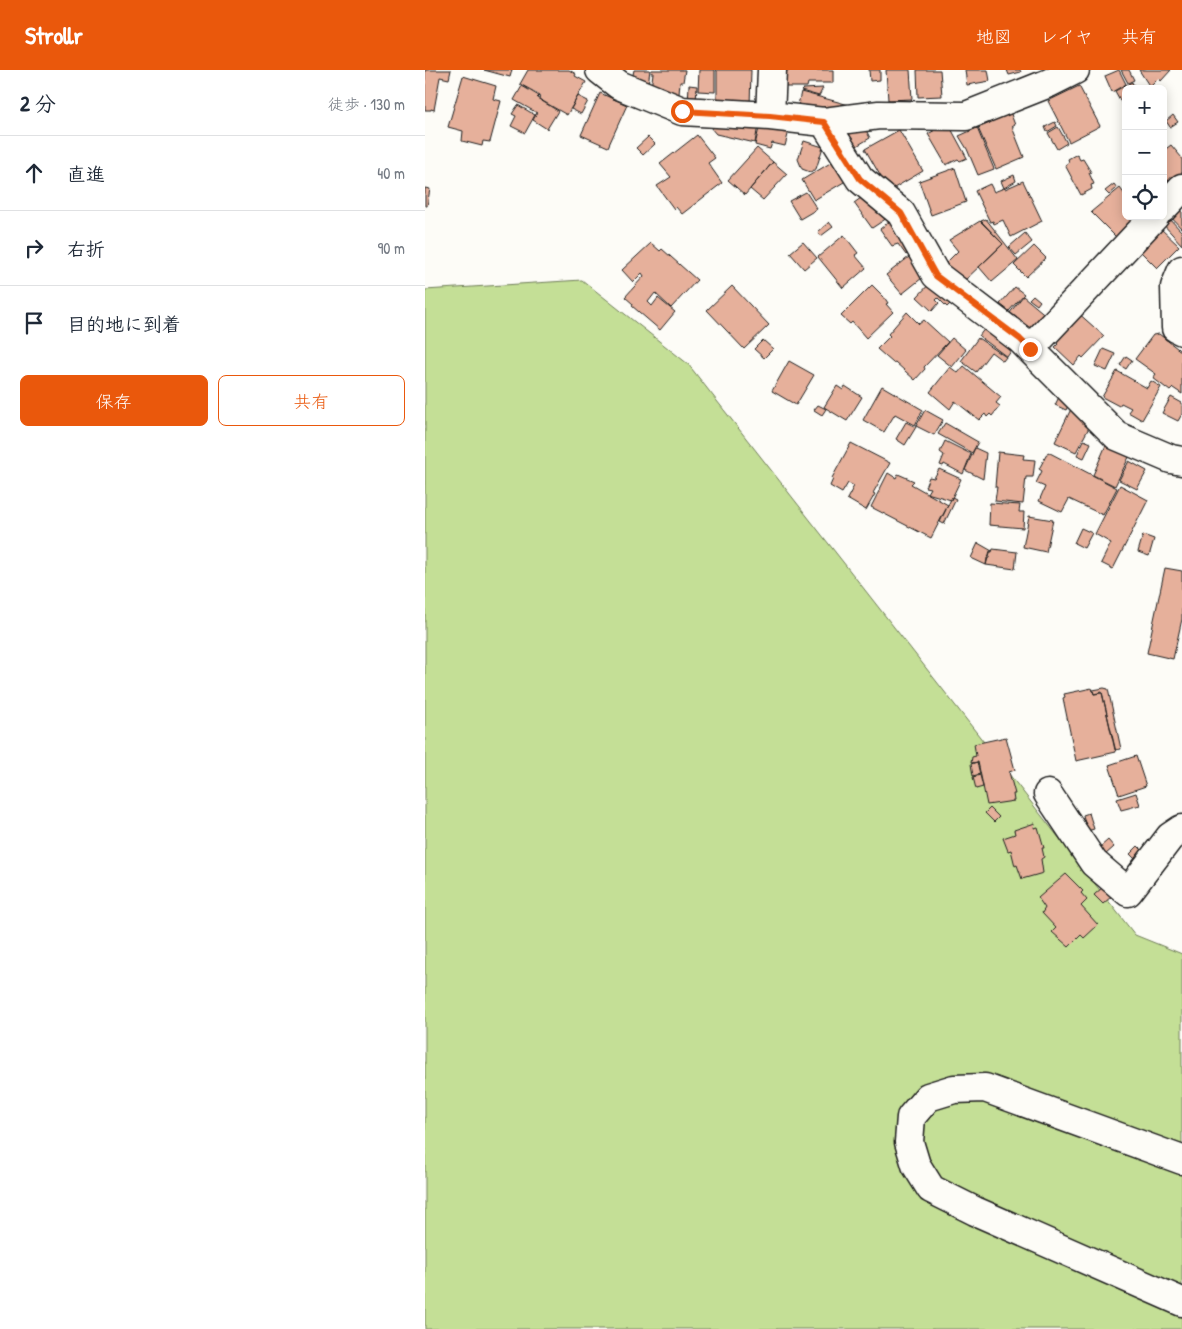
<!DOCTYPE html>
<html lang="ja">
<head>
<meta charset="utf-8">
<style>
	body { margin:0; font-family:"Patrick Hand","Klee One",sans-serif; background:#f2f2f3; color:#1f2937 }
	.controls { position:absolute; right:15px; top:15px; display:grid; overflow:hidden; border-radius:8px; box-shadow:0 2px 12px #0003 }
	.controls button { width:45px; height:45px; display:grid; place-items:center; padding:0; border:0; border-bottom:1px solid #e0e1e3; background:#fff; color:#1f2937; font:25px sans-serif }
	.stop { position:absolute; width:15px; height:15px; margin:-11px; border:4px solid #ea580c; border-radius:50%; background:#fff }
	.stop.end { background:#ea580c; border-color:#fff; box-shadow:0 1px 5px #0008 }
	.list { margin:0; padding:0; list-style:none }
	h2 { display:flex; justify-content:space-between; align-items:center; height:65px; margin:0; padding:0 20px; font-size:21px }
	h2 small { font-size:16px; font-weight:400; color:#747a83 }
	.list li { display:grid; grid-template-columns:32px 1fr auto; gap:15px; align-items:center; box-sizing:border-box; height:75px; padding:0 20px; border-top:1px solid #e0e1e3 }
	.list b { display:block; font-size:19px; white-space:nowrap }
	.list em { font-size:16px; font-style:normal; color:#747a83 }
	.actions { display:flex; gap:10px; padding:15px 20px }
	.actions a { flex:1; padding:11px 0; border:1px solid #ea580c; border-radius:8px; text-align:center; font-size:18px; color:#ea580c }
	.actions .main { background:#ea580c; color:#fff }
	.icon { flex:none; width:28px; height:28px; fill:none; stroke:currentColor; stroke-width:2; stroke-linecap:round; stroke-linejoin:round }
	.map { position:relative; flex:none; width:757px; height:1259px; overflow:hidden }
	header { display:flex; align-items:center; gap:30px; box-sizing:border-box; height:70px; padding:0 25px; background:#ea580c; color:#fff }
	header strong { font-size:24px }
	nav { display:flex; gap:28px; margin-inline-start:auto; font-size:18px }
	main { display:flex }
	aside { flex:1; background:#fff }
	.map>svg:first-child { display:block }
	.green { fill:#c4df96; stroke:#707e59 }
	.building { fill:#e6b09b; stroke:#1c1c1c }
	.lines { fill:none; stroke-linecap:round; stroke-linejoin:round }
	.minor-casing { stroke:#1c1c1c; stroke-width:31 }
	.minor { stroke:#fdfcf7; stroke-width:28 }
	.route { stroke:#ea580c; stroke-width:6 }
</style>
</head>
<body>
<header>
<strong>Strollr</strong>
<nav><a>地図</a><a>レイヤ</a><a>共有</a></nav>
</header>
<main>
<aside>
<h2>2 分<small>徒歩 · 130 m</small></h2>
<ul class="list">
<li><svg class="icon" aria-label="ahead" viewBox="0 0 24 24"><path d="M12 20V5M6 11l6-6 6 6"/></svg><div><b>直進</b></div><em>40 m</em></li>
<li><svg class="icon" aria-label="right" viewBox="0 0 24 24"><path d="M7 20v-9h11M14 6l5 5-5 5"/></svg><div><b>右折</b></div><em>90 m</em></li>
<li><svg class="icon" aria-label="arrive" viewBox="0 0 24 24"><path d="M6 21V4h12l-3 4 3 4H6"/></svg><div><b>目的地に到着</b></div></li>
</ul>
<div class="actions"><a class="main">保存</a><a>共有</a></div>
</aside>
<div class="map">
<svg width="757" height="1259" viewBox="0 0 757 1259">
	<rect width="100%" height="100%" fill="#fdfcf7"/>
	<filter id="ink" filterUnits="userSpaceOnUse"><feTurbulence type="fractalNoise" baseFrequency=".02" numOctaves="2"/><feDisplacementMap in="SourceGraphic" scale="10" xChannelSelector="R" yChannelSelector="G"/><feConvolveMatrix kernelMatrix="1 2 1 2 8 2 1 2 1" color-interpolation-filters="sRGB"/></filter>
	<g filter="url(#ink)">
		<path class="green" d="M 157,210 L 263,294 L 710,865 L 757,884 L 757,1259 L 0,1259 L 0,220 Z"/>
		<path class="building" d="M 0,0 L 26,0 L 24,9 L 15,7 L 9,40 L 6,39 L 6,40 L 0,40 Z
			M 59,0 L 87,0 L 85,7 Z
			M 103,0 L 144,0 L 151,4 L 150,6 L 161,12 L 142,45 L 114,29 L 115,25 L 95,14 Z
			M 209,0 L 225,0 L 223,15 L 207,9 Z
			M 227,0 L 260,0 L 258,12 L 255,12 L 254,24 L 226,19 L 228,3 L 226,3 Z
			M 274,0 L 290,0 L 290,22 L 273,21 Z
			M 291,0 L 326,0 L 325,36 L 292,34 L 292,1 Z
			M 358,0 L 408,0 L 408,13 L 383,13 L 382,17 L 358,17 Z
			M 444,0 L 455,0 L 455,10 L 445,11 Z
			M 461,0 L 485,0 L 487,29 L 463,30 Z
			M 492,0 L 515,0 L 517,26 L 493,27 Z
			M 540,0 L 563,0 L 565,11 L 542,15 Z
			M 582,0 L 595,0 L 596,2 L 584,5 Z
			M 694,0 L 701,14 L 687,22 L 680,6 Z
			M 696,0 L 704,0 L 709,10 L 703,13 Z
			M 714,0 L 746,0 L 736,11 L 734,8 L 725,17 Z
			M 38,6 L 71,16 L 68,29 L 76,31 L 65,72 L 58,71 L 57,76 L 37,71 L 38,61 L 23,57 Z
			M 707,12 L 710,19 L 701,19 L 701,41 L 690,21 Z
			M 264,15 L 272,16 L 271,33 L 263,33 Z
			M 97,16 L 114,26 L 112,28 L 133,41 L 122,59 L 108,50 L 112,43 L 89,30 Z
			M 654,16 L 675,56 L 644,72 L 623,31 Z
			M 398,18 L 394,26 L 376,21 L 378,19 Z
			M 376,22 L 428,36 L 416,51 L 372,39 Z
			M 175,23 L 202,35 L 183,77 L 156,65 Z
			M 153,26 L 163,31 L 156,44 L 146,39 Z
			M 93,35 L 110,45 L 100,63 L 86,56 L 91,46 L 87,44 Z
			M 584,39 L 590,55 L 587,57 L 599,87 L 571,99 L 553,58 L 565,53 L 562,49 Z
			M 748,45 L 753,52 L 745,57 L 741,51 Z
			M 287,50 L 333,55 L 330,73 L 291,64 L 285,57 Z
			M 630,52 L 632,56 L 622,62 L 620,57 Z
			M 523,53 L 542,88 L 535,91 L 533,89 L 521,95 L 503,64 Z
			M 335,54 L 365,57 L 360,76 L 347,73 L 345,79 L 330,75 Z
			M 438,54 L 445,68 L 430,77 L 422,64 Z
			M 633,57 L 642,73 L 632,79 L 623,63 Z
			M 552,58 L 569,99 L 553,105 L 542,79 L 534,66 Z
			M 474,60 L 498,101 L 464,121 L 440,79 Z
			M 272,65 L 290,88 L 283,93 L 297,113 L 257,144 L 251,137 L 249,139 L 232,116 L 246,107 L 235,94 Z
			M 223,67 L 230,74 L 218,85 L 211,78 Z
			M 379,71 L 398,77 L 391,99 L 385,102 L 377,99 L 373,89 Z
			M 746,75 L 757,88 L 757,106 L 743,117 L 740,114 L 738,116 L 738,81 Z
			M 332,78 L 348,92 L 320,125 L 303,110 Z
			M 652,84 L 655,90 L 658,89 L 666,102 L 664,103 L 669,114 L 666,115 L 667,119 L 656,125 L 640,95 L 644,92 L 643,89 Z
			M 417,86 L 429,106 L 389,130 L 377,110 Z
			M 348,92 L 362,104 L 338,130 L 325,119 Z
			M 530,98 L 541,132 L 506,145 L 494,111 Z
			M 589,105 L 591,111 L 579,118 L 576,111 Z
			M 598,111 L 617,151 L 586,167 L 578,150 L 569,154 L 568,151 L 565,152 L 550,121 L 565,114 L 569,122 L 579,118 L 580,119 Z
			M 689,114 L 692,118 L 684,125 L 680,121 Z
			M 0,118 L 5,119 L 2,136 L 0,136 Z
			M 695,118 L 701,126 L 701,146 L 718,146 L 694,170 L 666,142 Z
			M 381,122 L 392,139 L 375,149 L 364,131 Z
			M 440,125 L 468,144 L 447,158 L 429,133 Z
			M 757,133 L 757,159 L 744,145 Z
			M 470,147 L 491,177 L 481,185 L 473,174 L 467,176 L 455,159 Z
			M 743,147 L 757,162 L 757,175 L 737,153 Z
			M 561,149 L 593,190 L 567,212 L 554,197 L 578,174 L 556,151 Z
			M 555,151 L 578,174 L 538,212 L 521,193 L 533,181 L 524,170 Z
			M 404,152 L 408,157 L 396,166 L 393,162 Z
			M 735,158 L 754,176 L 732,198 L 713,179 Z
			M 600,163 L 607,172 L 591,185 L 584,177 Z
			M 419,165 L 433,183 L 430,185 L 441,198 L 418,218 L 393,187 Z
			M 378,172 L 392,188 L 379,199 L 365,183 Z
			M 226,173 L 235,181 L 237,179 L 272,210 L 246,238 L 230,223 L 223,232 L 227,236 L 233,228 L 250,242 L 235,260 L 207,236 L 208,234 L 200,227 L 219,206 L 217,203 L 208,212 L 197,200 Z
			M 609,176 L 621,188 L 601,207 L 589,195 Z
			M 489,183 L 502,204 L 477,224 L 461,205 Z
			M 509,209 L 531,228 L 522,237 L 513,228 L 511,230 L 514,233 L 507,241 L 492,227 Z
			M 447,215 L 459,227 L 463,233 L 461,234 L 468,242 L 441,268 L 427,252 L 425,254 L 416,246 Z
			M 307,216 L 344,255 L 319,279 L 282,240 Z
			M 590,217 L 599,224 L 584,241 L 575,234 Z
			M 608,225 L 615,231 L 612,235 L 604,229 Z
			M 598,226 L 623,247 L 608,265 L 584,244 Z
			M 651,241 L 679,266 L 658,288 L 656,286 L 649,295 L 630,277 L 633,274 L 626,268 Z
			M 482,242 L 494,254 L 499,250 L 523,272 L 499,297 L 500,299 L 490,310 L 470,292 L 468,293 L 452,279 L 465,266 L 463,264 Z
			M 563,254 L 591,274 L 582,287 L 554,266 Z
			M 734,264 L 757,282 L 757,324 L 748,318 L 745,321 L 728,308 L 731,304 L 710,289 L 728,265 Z
			M 527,268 L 541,280 L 527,297 L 512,285 Z
			M 553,268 L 581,287 L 578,291 L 566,282 L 551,302 L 536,291 Z
			M 338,270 L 348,279 L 339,288 L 329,279 Z
			M 678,279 L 690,284 L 682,301 L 670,296 Z
			M 701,286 L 707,290 L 701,299 L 695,295 Z
			M 364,291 L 389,305 L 371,335 L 347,321 Z
			M 539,296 L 576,327 L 571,333 L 575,336 L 567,346 L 565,344 L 562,347 L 560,344 L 554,350 L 530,331 L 525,339 L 505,322 L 525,297 L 533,303 Z
			M 692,301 L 722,318 L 726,311 L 736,317 L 717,350 L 703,342 L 706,338 L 696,333 L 694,336 L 677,327 Z
			M 412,316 L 418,320 L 420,316 L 437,327 L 422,351 L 399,337 Z
			M 457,316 L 498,340 L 490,355 L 470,344 L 459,362 L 438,350 Z
			M 638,319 L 649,324 L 641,340 L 630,335 Z
			M 746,327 L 757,333 L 757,344 L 753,351 L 737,343 Z
			M 393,335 L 401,339 L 397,345 L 389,340 Z
			M 647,337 L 669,348 L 651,382 L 630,372 Z
			M 500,340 L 518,350 L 509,365 L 491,356 Z
			M 481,352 L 491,357 L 480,375 L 471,369 Z
			M 520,353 L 553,372 L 547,383 L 513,364 Z
			M 659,370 L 666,373 L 659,388 L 652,385 Z
			M 520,371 L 546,384 L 538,404 L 519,394 L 518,396 L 515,395 L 519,385 L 515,382 Z
			M 426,373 L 465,393 L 448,423 L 450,424 L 441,440 L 422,429 L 429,416 L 423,413 L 417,423 L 405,416 L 408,409 L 407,408 Z
			M 681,375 L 704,387 L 690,416 L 668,405 Z
			M 550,378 L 561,383 L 558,409 L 540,400 Z
			M 573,382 L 599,385 L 598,389 L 610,390 L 608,407 L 601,407 L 598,434 L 570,431 L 572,417 L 570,417 Z
			M 623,382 L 692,418 L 678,445 L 644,429 L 637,442 L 614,431 L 620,417 L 611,413 L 617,401 L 614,399 Z
			M 704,391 L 722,401 L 712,419 L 694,410 Z
			M 514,399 L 536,409 L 526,430 L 502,423 L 505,418 L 500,417 L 504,407 L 509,408 Z
			M 463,403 L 471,408 L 473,404 L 489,411 L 486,414 L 523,435 L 506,468 L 446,437 Z
			M 695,415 L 723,430 L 688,499 L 676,493 L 686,473 L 670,464 Z
			M 527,427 L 531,429 L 519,454 L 515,452 Z
			M 565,433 L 595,435 L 594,442 L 599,442 L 598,458 L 564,455 Z
			M 604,446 L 628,450 L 621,482 L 598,477 Z
			M 656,458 L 667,463 L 659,478 L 649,473 Z
			M 718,465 L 729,469 L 724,486 L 713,482 Z
			M 553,473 L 567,481 L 565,481 L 561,495 L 546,488 Z
			M 568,479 L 592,482 L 590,499 L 561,495 L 562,488 L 564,488 L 565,482 L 567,482 Z
			M 740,498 L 757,501 L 757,549 L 748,589 L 722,583 Z
			M 667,618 L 669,624 L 677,623 L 691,682 L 651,691 L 638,628 L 640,627 L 639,624 Z
			M 679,618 L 683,619 L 696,679 L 690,680 L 677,622 L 669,624 L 668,620 Z
			M 581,667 L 590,700 L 584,702 L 590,724 L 588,724 L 589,731 L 562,735 L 553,692 L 546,693 L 547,687 L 551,686 L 549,674 Z
			M 711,686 L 721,716 L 694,725 L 684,695 Z
			M 552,692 L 555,704 L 548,706 L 546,694 Z
			M 555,705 L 558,717 L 551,719 L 548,707 Z
			M 711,723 L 715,735 L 696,740 L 692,729 Z
			M 565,738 L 574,747 L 569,752 L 560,743 Z
			M 664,743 L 669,759 L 662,761 L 658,745 Z
			M 610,753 L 609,758 L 613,757 L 619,778 L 617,778 L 619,787 L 616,789 L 618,803 L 597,809 L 592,795 L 590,796 L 586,780 L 583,781 L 578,768 L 590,764 L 589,760 Z
			M 683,770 L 689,777 L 680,785 L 674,778 Z
			M 713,776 L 718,781 L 711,790 L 705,784 Z
			M 641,804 L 658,821 L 656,823 L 662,830 L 656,836 L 673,855 L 659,868 L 656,865 L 644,877 L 627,862 L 631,858 L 617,843 L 620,838 L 613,828 Z
			M 678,817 L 687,826 L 678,834 L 669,825 Z"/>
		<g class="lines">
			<defs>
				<path id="minor" d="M 175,0 L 194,15 L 257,41 L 345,46 L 399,52 L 454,45 L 541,46 L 624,13 L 650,0
					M 345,46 L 347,0
					M 399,52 L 435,109 L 476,143 L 511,205 L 595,269 L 692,366 L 746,389 L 757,391
					M 738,138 L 757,118
					M 757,200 L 750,217 L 751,258 L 757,261
					M 605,279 L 730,146
					M 623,724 L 669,793 L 703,822 L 745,767 L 757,759
					M 757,1090 L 560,1018 L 529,1019 L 503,1027 L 486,1047 L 484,1072 L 491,1095 L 506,1119 L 550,1141 L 757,1232"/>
			</defs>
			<use href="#minor" class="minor-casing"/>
			<use href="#minor" class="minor"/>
		</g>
	</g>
	<g class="lines" filter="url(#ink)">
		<path class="route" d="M 257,41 L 345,46 L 399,52 L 435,109 L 476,143 L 511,206 L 595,269 L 605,279"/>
	</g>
</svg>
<div class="controls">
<button>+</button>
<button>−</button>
<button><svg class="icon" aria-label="locate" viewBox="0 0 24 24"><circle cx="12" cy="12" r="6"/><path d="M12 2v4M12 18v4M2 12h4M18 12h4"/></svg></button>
</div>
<div class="stop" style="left:257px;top:41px"></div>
<div class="stop end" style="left:605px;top:279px"></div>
</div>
</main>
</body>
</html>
